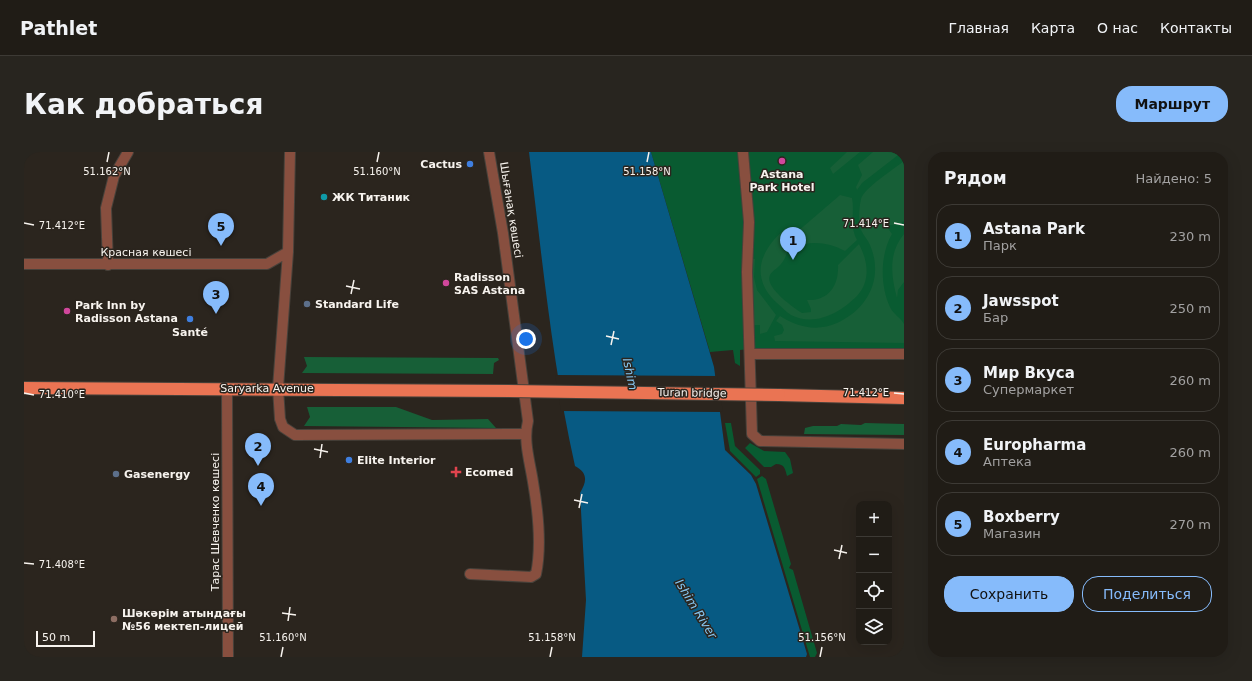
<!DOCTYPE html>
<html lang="ru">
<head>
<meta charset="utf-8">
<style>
	body { margin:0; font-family:"DejaVu Sans",sans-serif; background:#28251f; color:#f1f3f6 }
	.controls { position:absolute; right:12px; bottom:12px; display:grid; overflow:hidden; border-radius:8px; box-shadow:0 4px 16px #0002 }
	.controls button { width:36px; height:36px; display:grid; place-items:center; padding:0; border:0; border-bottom:1px solid #3d3a35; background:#201c16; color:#f1f3f6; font:20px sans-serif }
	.scale { position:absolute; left:12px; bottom:10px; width:59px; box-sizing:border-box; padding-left:4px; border:2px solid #f7f3ee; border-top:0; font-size:11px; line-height:14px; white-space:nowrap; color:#f7f3ee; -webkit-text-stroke:3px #2b251e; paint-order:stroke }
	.you { position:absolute; left:502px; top:187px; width:14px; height:14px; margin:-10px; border:3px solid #fff; border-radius:50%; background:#1a73e8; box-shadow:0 0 0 6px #1a73e833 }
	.badge { display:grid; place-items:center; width:26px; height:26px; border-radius:50%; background:#86bbfb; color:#111; font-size:13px; font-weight:700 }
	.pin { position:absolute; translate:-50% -33px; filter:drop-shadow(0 1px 2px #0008) }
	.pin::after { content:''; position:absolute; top:21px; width:14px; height:12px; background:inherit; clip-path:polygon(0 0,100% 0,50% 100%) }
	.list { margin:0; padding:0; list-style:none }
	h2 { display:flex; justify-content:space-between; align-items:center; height:52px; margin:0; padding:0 16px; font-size:17px }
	h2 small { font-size:13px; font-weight:400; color:#a2a1a1 }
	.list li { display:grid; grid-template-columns:26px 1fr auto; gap:12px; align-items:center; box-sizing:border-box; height:64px; margin:0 8px 8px; padding:0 8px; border:1px solid #3d3a35; border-radius:16px }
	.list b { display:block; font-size:15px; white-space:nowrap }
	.list p { margin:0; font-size:13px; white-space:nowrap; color:#a2a1a1 }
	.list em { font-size:13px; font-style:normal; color:#a2a1a1 }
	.actions { display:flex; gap:8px; padding:12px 16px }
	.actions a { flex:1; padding:9px 0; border:1px solid #86bbfb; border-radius:16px; text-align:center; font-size:14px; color:#86bbfb }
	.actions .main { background:#86bbfb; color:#111 }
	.icon { flex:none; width:22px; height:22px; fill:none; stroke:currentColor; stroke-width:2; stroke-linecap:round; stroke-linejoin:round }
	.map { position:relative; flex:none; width:880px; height:505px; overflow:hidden; border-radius:16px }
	header { display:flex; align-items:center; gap:24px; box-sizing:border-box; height:56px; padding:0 20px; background:#201c16; border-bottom:1px solid #3d3a35 }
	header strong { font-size:19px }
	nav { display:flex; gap:22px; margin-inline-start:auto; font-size:14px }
	.intro { display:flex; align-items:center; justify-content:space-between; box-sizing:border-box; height:96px; padding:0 24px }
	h1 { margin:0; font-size:28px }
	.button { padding:10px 18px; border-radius:16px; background:#86bbfb; color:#111; font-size:14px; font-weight:700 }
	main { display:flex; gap:24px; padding:0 24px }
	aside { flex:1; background:#201c16; border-radius:16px; box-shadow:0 4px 16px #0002 }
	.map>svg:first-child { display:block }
	.green { fill:#095b31 }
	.forest { fill:#175f37 }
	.water { fill:#075a83 }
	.pier { fill:#2b251e }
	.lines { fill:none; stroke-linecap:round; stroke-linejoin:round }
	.minor-casing { stroke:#48423b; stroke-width:12 }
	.major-casing { stroke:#48423b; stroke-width:14 }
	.minor { stroke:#884f3f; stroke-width:10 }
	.major { stroke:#ea7453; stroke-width:12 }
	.major-bridge-casing { stroke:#48423b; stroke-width:14; stroke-linecap:butt }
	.major-bridge { stroke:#ea7453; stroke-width:12 }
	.ticks { fill:none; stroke:#f7f3ee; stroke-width:1.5 }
	.hotel-dot { fill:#d1479c; stroke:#2b251e; stroke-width:1.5 }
	.shop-dot { fill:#3f7fe0; stroke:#2b251e; stroke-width:1.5 }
	.culture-dot { fill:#0f9aa8; stroke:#2b251e; stroke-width:1.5 }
	.service-dot { fill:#5c6f8a; stroke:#2b251e; stroke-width:1.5 }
	.health-dot { fill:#e0444e; stroke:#2b251e; stroke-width:1.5 }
	.education-dot { fill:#8d6e63; stroke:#2b251e; stroke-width:1.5 }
	.labels { text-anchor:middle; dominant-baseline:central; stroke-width:3; stroke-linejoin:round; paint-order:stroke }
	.poi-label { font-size:11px; font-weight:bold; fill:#f7f3ee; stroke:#2b251e; text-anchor:start }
	.street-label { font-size:11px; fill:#f7f3ee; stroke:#2b251e }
	.water-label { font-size:12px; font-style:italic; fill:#86c7f2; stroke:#2b251e }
	.ticks-label { font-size:10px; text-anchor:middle; fill:#f7f3ee; stroke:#2b251e; stroke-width:3; stroke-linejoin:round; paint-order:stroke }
</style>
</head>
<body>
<header>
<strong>Pathlet</strong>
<nav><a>Главная</a><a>Карта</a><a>О нас</a><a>Контакты</a></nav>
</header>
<div class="intro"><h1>Как добраться</h1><a class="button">Маршрут</a></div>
<main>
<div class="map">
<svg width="880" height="505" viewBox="0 0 880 505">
	<rect width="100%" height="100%" fill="#2b251e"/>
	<path class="green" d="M 627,0 L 880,0 L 880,198 L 736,196 L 716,198 L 716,214 L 711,211 L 709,198 L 686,200 Z
		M 701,271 L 707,271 L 711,294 L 736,318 L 736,322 L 732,325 L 706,299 Z
		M 726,291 L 740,299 L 761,300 L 766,307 L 769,321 L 763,324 C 761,317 761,312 752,312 L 747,315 L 740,315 L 721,296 Z
		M 738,324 L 742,327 L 767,412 L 765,416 L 769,418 L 793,501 L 791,505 L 786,505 L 733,327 Z"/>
	<path class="forest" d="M 823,0 L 836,0 L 809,22 L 806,16 Z
		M 849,0 L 878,0 L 838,31 L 833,38 L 832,35 L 838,23 L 834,13 Z
		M 880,9 L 880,69 L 874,73 L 864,73 L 863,75 L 868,82 C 856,103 856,133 866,155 C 869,162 877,166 880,172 C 880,177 880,186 880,191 L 751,189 L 750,184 L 758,182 L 760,178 L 758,173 L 752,169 L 756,164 C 773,175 793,180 813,171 C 844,157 860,126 846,93 C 844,88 839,83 837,78 C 834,70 835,56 837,47 C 840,36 870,17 880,9 Z
		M 816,43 L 828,46 C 831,60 825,74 833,88 L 821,99 C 804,90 786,88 769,96 L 770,85 L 773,80 Z
		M 762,76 L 766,80 C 767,89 763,106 757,112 C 754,116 748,119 746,123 C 740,135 770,156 778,161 L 787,160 L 787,157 L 783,148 C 805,149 815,133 814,113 L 835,92 C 844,109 847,129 833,144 C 816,161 791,175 767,163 C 762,160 758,155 753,151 C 725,125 736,98 762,76 Z
		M 880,82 L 880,130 L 874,138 L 873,146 C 867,124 864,101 880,82 Z
		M 727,107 L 731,107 L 730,125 L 733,138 L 752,163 L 743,180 L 736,182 L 736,173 L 728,173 Z
		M 280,205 L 474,206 L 475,208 L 470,211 L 469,222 L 278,221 L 283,214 Z
		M 283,255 L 372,255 L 408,268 L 464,267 L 472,276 L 280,274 L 286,265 Z
		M 841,271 L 880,272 L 880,283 L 780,282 L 781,276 L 789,274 L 813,274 L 817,272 L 837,273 Z"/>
	<path class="water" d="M 505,0 L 627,0 L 690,215 L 701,298 L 727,323 L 732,332 L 783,502 L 782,505 L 558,505 L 562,448 L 556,341 C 563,329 564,321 551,314 C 528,211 518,105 505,0 Z"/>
	<path class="pier" d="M 531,223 L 693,224 L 699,260 L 537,259 Z"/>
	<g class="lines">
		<defs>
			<path id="minor" d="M 266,0 L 264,100 L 254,236 L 256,267 L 259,275 L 271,283 L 502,282
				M 719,0 L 725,70 L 723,120 L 728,282 L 736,289 L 880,292
				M 0,112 L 243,112 L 264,100
				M 84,113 L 82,56 L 90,24 L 104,0
				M 727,202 L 880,202
				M 203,236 L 204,505
				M 446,422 L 507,425 L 512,422 C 518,393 514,359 509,330 C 506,310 499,289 504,269 L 479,81 L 465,0"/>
			<path id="major" d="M 0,236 L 485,239
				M 755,243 L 880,246"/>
		</defs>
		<use href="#minor" class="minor-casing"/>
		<use href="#major" class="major-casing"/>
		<use href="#minor" class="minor"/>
		<use href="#major" class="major"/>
		<defs>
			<path id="major-bridge" d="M 485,239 L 755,243"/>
		</defs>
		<use href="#major-bridge" class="major-bridge-casing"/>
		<use href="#major-bridge" class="major-bridge"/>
	</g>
	<path class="ticks" d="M 83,10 L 85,0M 353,10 L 355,0M 623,10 L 625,0M 0,71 L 10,73M 870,71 L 880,73M 322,134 L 336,137M 327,142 L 330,128M 582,184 L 595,187M 587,193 L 590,179M 0,241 L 10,243M 870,241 L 880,242M 290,297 L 304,300M 296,306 L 298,292M 550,348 L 564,351M 555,356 L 558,342M 810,398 L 823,401M 815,407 L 818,393M 0,411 L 10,412M 258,461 L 272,463M 264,469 L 266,455M 257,505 L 259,495M 526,505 L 528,495M 796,505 L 798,495"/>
	<g class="hotel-dot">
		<circle cx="758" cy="9" r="4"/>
		<circle cx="422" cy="131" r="4"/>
		<circle cx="43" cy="159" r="4"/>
	</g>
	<g class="shop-dot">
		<circle cx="446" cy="12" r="4"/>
		<circle cx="166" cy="167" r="4"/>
		<circle cx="325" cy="308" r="4"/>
	</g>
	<circle class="culture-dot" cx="300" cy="45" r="4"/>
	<g class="service-dot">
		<circle cx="283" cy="152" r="4"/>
		<circle cx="92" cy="322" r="4"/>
	</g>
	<path class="health-dot" d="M430 314h4v4h4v4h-4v4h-4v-4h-4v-4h4z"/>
	<circle class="education-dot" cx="90" cy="467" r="4"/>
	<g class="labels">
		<g class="poi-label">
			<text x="438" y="12" text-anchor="end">Cactus</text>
			<text x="758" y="22" text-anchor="middle">Astana<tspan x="758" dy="13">Park Hotel</tspan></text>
			<text x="308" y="45">ЖК Титаник</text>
			<text x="430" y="125">Radisson<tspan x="430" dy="13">SAS Astana</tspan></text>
			<text x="291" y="152">Standard Life</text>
			<text x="51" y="153">Park Inn by<tspan x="51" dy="13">Radisson Astana</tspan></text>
			<text x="166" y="180" text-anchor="middle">Santé</text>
			<text x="333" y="308">Elite Interior</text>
			<text x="441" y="320">Ecomed</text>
			<text x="100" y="322">Gasenergy</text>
			<text x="98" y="461">Шәкәрім атындағы<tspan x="98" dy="13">№56 мектеп-лицей</tspan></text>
		</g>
		<g class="street-label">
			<text transform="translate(487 58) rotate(81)">Шығанақ көшесі</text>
			<text x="122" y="100">Красная көшесі</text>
			<text x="243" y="236">Saryarka Avenue</text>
			<text transform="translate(668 241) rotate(1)">Turan bridge</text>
			<text transform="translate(191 370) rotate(-90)">Тарас Шевченко көшесі</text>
		</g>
		<g class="water-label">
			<text transform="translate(606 222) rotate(78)">Ishim</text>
			<text transform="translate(672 457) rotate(58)">Ishim River</text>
		</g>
	</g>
	<g class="ticks-label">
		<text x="83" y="23">51.162°N</text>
		<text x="353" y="23">51.160°N</text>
		<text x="623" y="23">51.158°N</text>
		<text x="842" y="75">71.414°E</text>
		<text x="38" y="77">71.412°E</text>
		<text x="842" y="244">71.412°E</text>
		<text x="38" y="246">71.410°E</text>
		<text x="38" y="416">71.408°E</text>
		<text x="259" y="489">51.160°N</text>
		<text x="528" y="489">51.158°N</text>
		<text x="798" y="489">51.156°N</text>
	</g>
</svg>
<div class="controls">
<button>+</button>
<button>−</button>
<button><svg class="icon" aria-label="locate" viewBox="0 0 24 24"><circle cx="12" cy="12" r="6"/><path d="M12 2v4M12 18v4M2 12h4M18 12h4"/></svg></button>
<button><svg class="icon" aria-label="layers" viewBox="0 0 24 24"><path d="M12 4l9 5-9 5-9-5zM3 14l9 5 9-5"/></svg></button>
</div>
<div class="scale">50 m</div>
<div class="you"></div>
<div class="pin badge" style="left:769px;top:108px">1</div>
<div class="pin badge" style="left:234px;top:314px">2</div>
<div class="pin badge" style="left:192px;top:162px">3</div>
<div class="pin badge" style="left:237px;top:354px">4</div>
<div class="pin badge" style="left:197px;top:94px">5</div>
</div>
<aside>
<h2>Рядом<small>Найдено: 5</small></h2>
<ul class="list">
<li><span class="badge">1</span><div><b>Astana Park</b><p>Парк</p></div><em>230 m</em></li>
<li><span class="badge">2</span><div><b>Jawsspot</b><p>Бар</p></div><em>250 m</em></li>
<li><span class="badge">3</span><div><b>Мир Вкуса</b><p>Супермаркет</p></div><em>260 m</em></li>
<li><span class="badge">4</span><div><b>Europharma</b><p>Аптека</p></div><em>260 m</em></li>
<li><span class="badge">5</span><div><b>Boxberry</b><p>Магазин</p></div><em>270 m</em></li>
</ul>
<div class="actions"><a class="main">Сохранить</a><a>Поделиться</a></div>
</aside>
</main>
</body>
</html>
